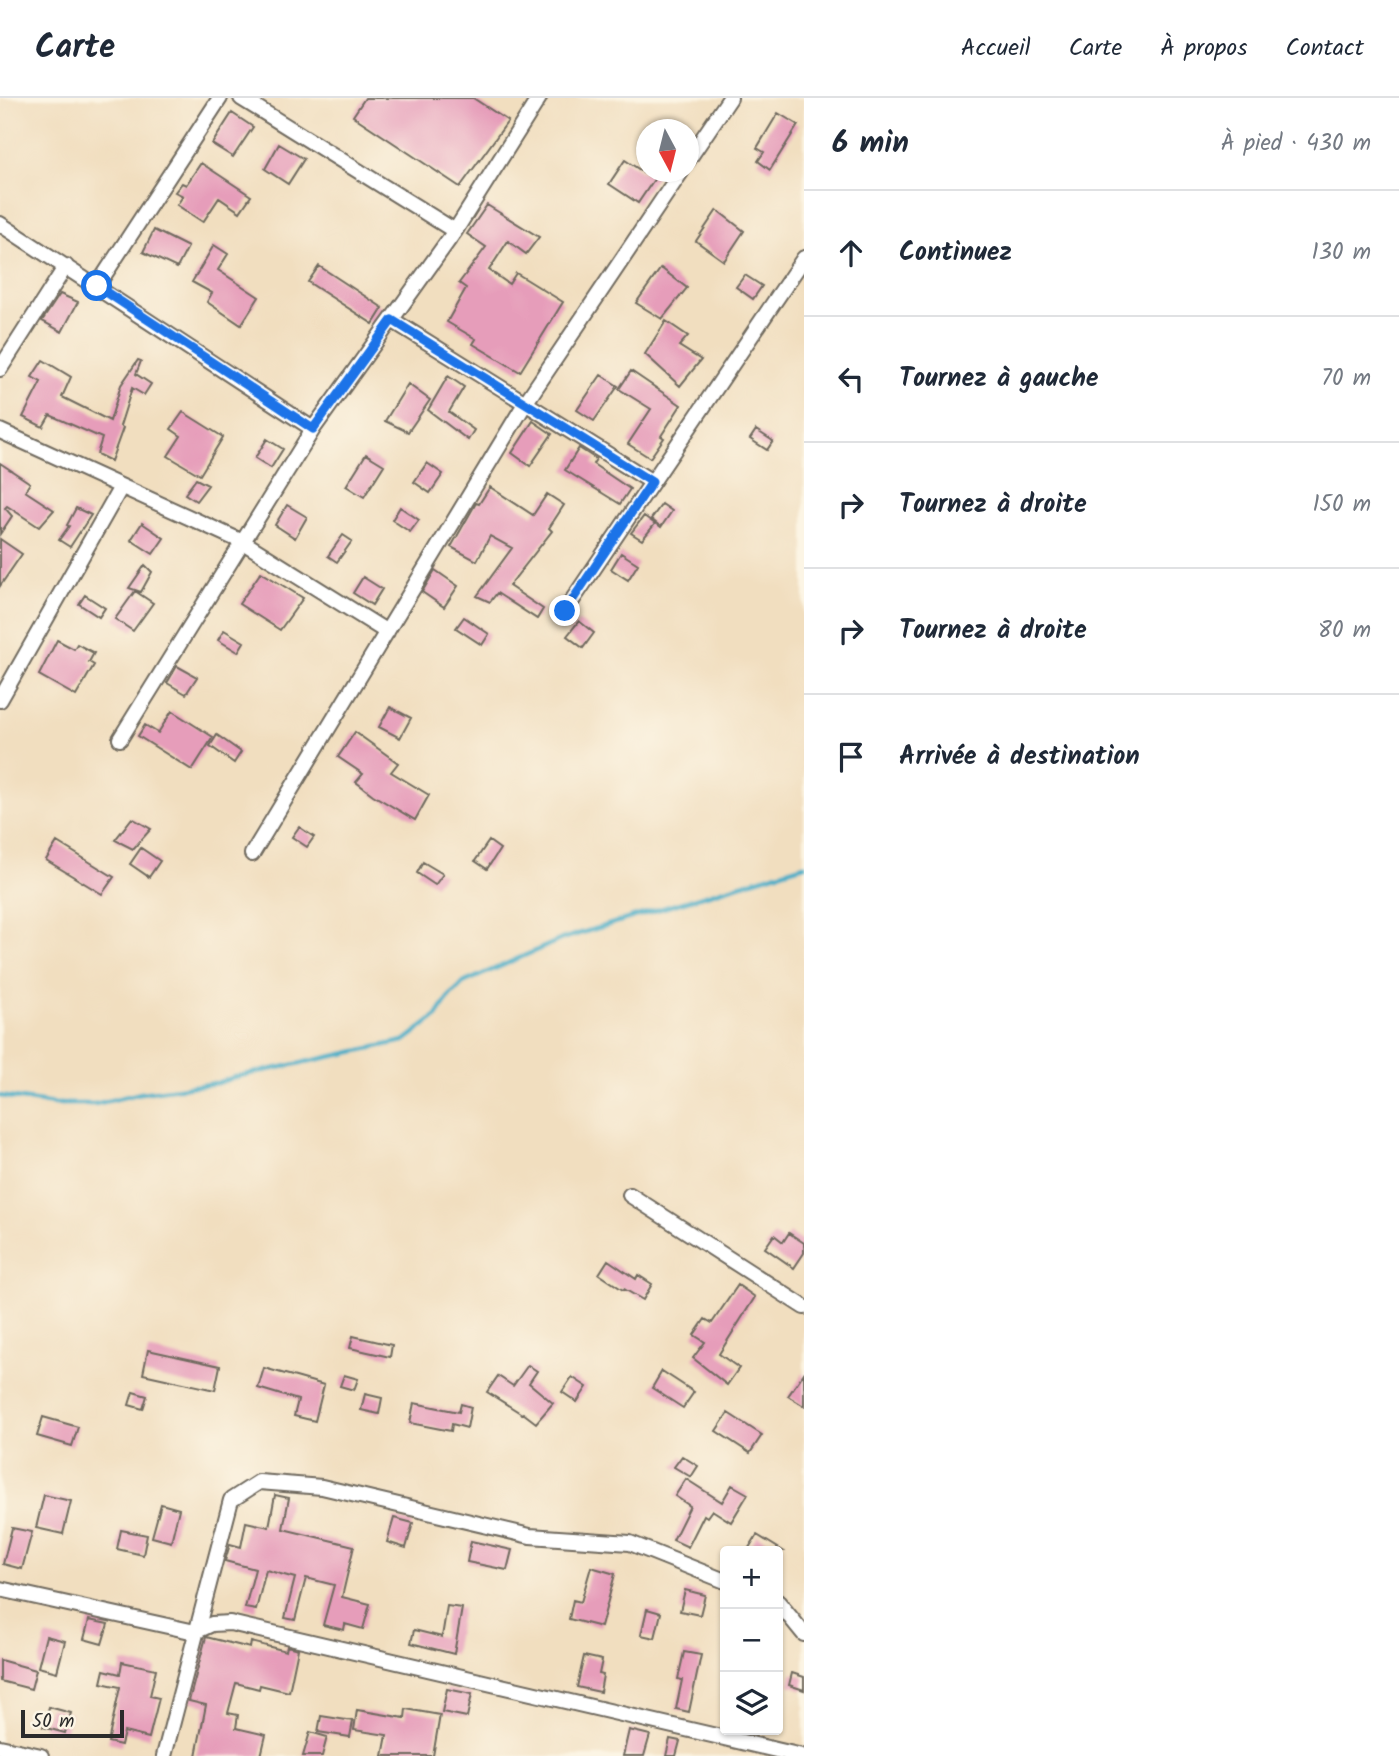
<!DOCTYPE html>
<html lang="fr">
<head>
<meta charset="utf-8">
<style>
	body { margin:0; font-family:Kalam,sans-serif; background:#f2f2f3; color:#1f2937 }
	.controls { position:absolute; right:21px; bottom:21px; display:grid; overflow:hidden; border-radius:7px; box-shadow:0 2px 5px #0004 }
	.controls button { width:63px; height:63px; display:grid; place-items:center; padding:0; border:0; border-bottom:2px solid #e0e1e3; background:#fff; color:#1f2937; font:35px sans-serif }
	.compass { position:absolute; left:636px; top:21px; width:63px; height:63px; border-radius:50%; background:#fff; box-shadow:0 2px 5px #0004; rotate:173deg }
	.scale { position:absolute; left:21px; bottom:18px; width:103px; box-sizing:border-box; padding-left:7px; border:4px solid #2b2b2b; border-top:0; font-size:19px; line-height:24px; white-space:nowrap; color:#2b2b2b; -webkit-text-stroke:5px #fcf5e5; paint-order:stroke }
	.stop { position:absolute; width:21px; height:21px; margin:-16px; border:5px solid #1a73e8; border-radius:50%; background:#fff }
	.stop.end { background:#1a73e8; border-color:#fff; box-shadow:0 2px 7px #0008 }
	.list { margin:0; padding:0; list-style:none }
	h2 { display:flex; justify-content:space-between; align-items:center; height:91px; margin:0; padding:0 28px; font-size:30px }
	h2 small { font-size:23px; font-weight:400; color:#747a83 }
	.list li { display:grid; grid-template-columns:46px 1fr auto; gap:21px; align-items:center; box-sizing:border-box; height:126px; padding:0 28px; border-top:2px solid #e0e1e3 }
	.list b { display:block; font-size:26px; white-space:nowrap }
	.list em { font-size:23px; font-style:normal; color:#747a83 }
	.icon { flex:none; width:38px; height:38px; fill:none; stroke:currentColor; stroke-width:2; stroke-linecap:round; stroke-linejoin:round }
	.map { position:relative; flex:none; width:804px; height:1658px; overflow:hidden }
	header { display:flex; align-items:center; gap:42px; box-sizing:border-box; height:98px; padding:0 35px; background:#fff; border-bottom:2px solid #e0e1e3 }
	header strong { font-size:33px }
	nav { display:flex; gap:38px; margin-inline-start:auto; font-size:24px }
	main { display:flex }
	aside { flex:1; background:#fff }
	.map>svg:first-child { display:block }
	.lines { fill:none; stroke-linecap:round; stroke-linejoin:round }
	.stream { stroke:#47adc7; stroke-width:4.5 }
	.building { fill:#e69dba }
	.minor-casing { stroke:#706a5f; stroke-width:18 }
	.minor { stroke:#fff; stroke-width:14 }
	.route { stroke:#1a73e8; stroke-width:9 }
</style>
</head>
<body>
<header>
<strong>Carte</strong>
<nav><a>Accueil</a><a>Carte</a><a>À propos</a><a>Contact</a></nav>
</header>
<main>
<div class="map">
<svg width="804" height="1658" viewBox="0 0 804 1658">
	<rect width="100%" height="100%" fill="#fcf5e5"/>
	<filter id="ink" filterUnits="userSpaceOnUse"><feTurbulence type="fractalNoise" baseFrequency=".0143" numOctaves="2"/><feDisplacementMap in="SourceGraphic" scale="14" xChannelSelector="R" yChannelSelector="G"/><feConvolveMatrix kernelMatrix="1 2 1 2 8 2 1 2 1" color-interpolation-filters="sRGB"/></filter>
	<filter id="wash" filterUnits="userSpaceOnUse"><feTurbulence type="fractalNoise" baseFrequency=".00686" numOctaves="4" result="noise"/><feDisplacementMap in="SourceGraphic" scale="28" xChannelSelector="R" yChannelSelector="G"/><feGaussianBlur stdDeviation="1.57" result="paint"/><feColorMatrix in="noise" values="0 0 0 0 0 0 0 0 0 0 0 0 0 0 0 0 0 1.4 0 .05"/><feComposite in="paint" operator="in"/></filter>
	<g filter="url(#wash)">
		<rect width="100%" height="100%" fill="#f1debf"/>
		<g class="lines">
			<path class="stream" d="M 0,998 L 54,1006 L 95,1006 L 141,995 L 217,985 L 235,979 L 404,943 L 437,918 L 449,899 L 463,885 L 562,841 L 804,767"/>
		</g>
		<g id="blocks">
			<path class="building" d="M 365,0 L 473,0 L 508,23 L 460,89 L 353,18 Z
				M 232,15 L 253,29 L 233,59 L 212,46 Z
				M 778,15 L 798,27 L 770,72 L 758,63 L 764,54 L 757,50 Z
				M 279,46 L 304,61 L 288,86 L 265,71 Z
				M 625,62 L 643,74 L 659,74 L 638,105 L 609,86 Z
				M 201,65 L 251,98 L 240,114 L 219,100 L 203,124 L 177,107 L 183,98 L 175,94 L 182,85 L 186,87 Z
				M 487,107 L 539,139 L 526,156 L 508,143 L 489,172 L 509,186 L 516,175 L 563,204 L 520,274 L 473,246 L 476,241 L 447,224 L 466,190 L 459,185 L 486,149 L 467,136 Z
				M 717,112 L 744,133 L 724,163 L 696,143 Z
				M 154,132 L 188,149 L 177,170 L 143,154 Z
				M 214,147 L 228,156 L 218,172 L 259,199 L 241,227 L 207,204 L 212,195 L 192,184 Z
				M 319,168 L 383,210 L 373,226 L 308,184 Z
				M 661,170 L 687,190 L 662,221 L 636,205 Z
				M 745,177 L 762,188 L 753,201 L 736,189 Z
				M 60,196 L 78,204 L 62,234 L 42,223 Z
				M 666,223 L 688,238 L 679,248 L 701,262 L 680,288 L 645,256 Z
				M 43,262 L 71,279 L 62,299 L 110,323 L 121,287 L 138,262 L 141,263 L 136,276 L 151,286 L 144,297 L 132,290 L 120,328 L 123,330 L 111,363 L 97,356 L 102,340 L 50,317 L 43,329 L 23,319 L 41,284 L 32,279 Z
				M 631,273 L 681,307 L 661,338 L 664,340 L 650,360 L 628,346 L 651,311 L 619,291 Z
				M 601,277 L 618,288 L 594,323 L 577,312 Z
				M 448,278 L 464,289 L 449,314 L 474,332 L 468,342 L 428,312 Z
				M 408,286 L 430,302 L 408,334 L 385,323 Z
				M 183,314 L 223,339 L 200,377 L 168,358 L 181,338 L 171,331 Z
				M 533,323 L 552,336 L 530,368 L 512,355 Z
				M 756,332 L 773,343 L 767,352 L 750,341 Z
				M 267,341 L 283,351 L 271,370 L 255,360 Z
				M 579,350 L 596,361 L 593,366 L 630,391 L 620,406 L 565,372 Z
				M 366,356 L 384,367 L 364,399 L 346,388 Z
				M 0,365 L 30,385 L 25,393 L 54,412 L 39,429 L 7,408 L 5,410 L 12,418 L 0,436 Z
				M 427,365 L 443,376 L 430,395 L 414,384 Z
				M 196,381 L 208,387 L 196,403 L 185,396 Z
				M 490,389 L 533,417 L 547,396 L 564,407 L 549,430 L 552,433 L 509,488 L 543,511 L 537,521 L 497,495 L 490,504 L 477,498 L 512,450 L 490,438 L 477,463 L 451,449 L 476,405 L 479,406 Z
				M 662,406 L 672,413 L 661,429 L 651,421 Z
				M 287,407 L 307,419 L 295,440 L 275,427 Z
				M 400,409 L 419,422 L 410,434 L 392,422 Z
				M 76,410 L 91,417 L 70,449 L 59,442 L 69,428 L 67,427 Z
				M 644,418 L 655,426 L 642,442 L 631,435 Z
				M 142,425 L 164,440 L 153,456 L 131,442 Z
				M 343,437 L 352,443 L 337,464 L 328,458 Z
				M 0,441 L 22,456 L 0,488 Z
				M 621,455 L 638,466 L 628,482 L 611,471 Z
				M 145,467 L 152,474 L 141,494 L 129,490 Z
				M 435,472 L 458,488 L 444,509 L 422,494 Z
				M 261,474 L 303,500 L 280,532 L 239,506 Z
				M 363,479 L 382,491 L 372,507 L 353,495 Z
				M 135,493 L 153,505 L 133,533 L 115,521 Z
				M 85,497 L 105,510 L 99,519 L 79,506 Z
				M 464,519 L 489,536 L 482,547 L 456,530 Z
				M 579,523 L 594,535 L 583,550 L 567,538 Z
				M 224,532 L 244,544 L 238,554 L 218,542 Z
				M 57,542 L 74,551 L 77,546 L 94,555 L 89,564 L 94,567 L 76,598 L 39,577 Z
				M 177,568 L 197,579 L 186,596 L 167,585 Z
				M 390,609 L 411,620 L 400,640 L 379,629 Z
				M 172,613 L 213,639 L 192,672 L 138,638 L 145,627 L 158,635 Z
				M 355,634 L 398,665 L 391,674 L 429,697 L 415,722 L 373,697 L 356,684 L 363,676 L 338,659 Z
				M 217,637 L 241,654 L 234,665 L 210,648 Z
				M 132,720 L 151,731 L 133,751 L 115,742 Z
				M 299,729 L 314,739 L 307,749 L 292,739 Z
				M 489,743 L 500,751 L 487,771 L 475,763 Z
				M 57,744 L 114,779 L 102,796 L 46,762 Z
				M 141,750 L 160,763 L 149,779 L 130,766 Z
				M 423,764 L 443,776 L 435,787 L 417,775 Z
				M 789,1135 L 804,1145 L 804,1155 L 794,1170 L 765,1150 L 774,1137 L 783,1144 Z
				M 608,1162 L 636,1181 L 638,1177 L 652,1186 L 643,1202 L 624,1191 L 623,1192 L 599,1176 Z
				M 738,1187 L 755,1199 L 719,1256 L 739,1270 L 727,1287 L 693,1260 L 705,1244 L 694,1237 L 705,1221 L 712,1225 Z
				M 353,1238 L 392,1247 L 390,1259 L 350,1250 Z
				M 148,1252 L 220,1268 L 215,1292 L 143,1276 Z
				M 528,1267 L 537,1273 L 529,1285 L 553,1305 L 536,1325 L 523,1315 L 522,1316 L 487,1294 L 498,1278 L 513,1288 Z
				M 264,1270 L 324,1287 L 315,1323 L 294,1318 L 298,1302 L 258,1290 Z
				M 662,1273 L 694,1294 L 683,1310 L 652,1290 Z
				M 804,1275 L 804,1308 L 788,1298 Z
				M 344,1277 L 358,1281 L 354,1292 L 340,1288 Z
				M 572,1279 L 587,1289 L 577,1304 L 562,1294 Z
				M 133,1294 L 147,1298 L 143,1311 L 129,1307 Z
				M 365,1296 L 382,1300 L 379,1316 L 361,1312 Z
				M 414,1305 L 459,1314 L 461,1306 L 471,1309 L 467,1330 L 452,1326 L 451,1333 L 410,1325 Z
				M 728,1315 L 762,1337 L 750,1355 L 716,1333 Z
				M 43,1319 L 78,1329 L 72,1348 L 37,1338 Z
				M 682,1358 L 698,1368 L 691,1379 L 674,1369 Z
				M 686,1381 L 722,1404 L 732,1387 L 748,1396 L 731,1424 L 712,1412 L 707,1419 L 704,1417 L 688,1449 L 673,1442 L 690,1408 L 675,1398 Z
				M 44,1397 L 71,1403 L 63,1436 L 36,1430 Z
				M 275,1397 L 289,1400 L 283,1431 L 354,1448 L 342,1499 L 370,1506 L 363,1531 L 345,1526 L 344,1532 L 323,1527 L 334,1487 L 306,1480 L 295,1522 L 285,1520 L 295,1480 L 266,1472 L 256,1512 L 245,1510 L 255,1471 L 225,1463 L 230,1446 L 241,1449 L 246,1424 L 269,1429 Z
				M 161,1406 L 179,1411 L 171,1444 L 152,1439 Z
				M 394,1420 L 413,1425 L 406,1450 L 387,1444 Z
				M 12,1430 L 32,1434 L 22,1471 L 3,1466 Z
				M 121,1432 L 147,1437 L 143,1457 L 117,1451 Z
				M 757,1437 L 783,1453 L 747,1453 Z
				M 471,1443 L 512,1452 L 507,1472 L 467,1464 Z
				M 591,1469 L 615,1476 L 601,1529 L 569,1521 L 573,1502 L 581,1504 Z
				M 685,1492 L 705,1497 L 700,1517 L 680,1513 Z
				M 447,1508 L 462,1510 L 454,1556 L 411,1545 L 414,1532 L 442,1539 Z
				M 647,1511 L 661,1515 L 655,1540 L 641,1537 Z
				M 89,1522 L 108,1526 L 102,1546 L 84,1541 Z
				M 46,1538 L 65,1543 L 57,1574 L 38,1569 Z
				M 206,1539 L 250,1550 L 251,1544 L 286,1553 L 287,1548 L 298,1551 L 289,1594 L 260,1587 L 259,1591 L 236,1585 L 228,1615 L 238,1617 L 236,1630 L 266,1637 L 261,1658 L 196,1658 L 206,1607 L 189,1603 Z
				M 684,1554 L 701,1557 L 689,1614 L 676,1611 L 682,1582 L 678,1581 Z
				M 584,1558 L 602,1562 L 599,1576 L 603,1577 L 600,1594 L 577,1589 Z
				M 0,1562 L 36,1572 L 31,1591 L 0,1583 Z
				M 122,1564 L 156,1571 L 150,1598 L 159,1600 L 149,1640 L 124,1634 L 121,1647 L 108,1644 L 120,1589 L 101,1585 L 104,1572 L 120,1576 Z
				M 792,1575 L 804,1579 L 804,1592 L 789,1587 Z
				M 447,1591 L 472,1596 L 467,1619 L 442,1614 Z
				M 49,1609 L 71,1615 L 65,1635 L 43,1629 Z
				M 406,1611 L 440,1617 L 433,1658 L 383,1658 L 387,1637 L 354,1632 L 357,1612 L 405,1620 Z
				M 321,1618 L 353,1623 L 350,1639 L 318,1634 Z
				M 629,1632 L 650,1637 L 644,1658 L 623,1658 Z
				M 310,1634 L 327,1639 L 322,1658 L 303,1658 Z
				M 670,1641 L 680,1643 L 676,1658 L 666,1658 Z"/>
		</g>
	</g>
	<g filter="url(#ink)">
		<use href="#blocks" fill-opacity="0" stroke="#706a5f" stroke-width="2"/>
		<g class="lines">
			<defs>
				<path id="minor" d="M 241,0 L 455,133
					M 688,62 L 730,0
					M 0,126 L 313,331
					M 97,188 L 220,0
					M 392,222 L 652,384
					M 0,271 L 66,168
					M 0,333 L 243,444 L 387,534
					M 565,513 L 804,160
					M 0,602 L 121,389
					M 120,641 L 313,331 L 455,133 L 539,0
					M 252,756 L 526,304 L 681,74
					M 630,1097 L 804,1209
					M 0,1491 L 195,1534 L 212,1526 L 230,1525 L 802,1658
					M 778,1504 L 804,1536
					M 0,1649 L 41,1658
					M 164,1658 L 231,1402 L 259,1384 L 322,1389 L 530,1438 L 630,1445 L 725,1483"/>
			</defs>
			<use href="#minor" class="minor-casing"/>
			<use href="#minor" class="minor"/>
		</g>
	</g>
	<g class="lines" filter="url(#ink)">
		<path class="route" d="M 97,188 L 313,331 L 392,222 L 652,384 L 565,513"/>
	</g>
</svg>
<div class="controls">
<button>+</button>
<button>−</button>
<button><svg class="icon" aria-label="layers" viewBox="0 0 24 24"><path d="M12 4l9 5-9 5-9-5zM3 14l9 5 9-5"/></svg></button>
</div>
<svg class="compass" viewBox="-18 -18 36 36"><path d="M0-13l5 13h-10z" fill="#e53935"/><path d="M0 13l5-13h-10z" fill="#747a83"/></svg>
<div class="scale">50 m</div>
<div class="stop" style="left:97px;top:188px"></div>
<div class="stop end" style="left:565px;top:513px"></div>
</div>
<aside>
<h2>6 min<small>À pied · 430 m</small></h2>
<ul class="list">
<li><svg class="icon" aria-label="ahead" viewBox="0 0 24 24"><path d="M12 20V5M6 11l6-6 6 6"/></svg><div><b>Continuez</b></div><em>130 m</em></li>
<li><svg class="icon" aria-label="left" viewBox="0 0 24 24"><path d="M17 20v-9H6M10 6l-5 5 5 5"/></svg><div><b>Tournez à gauche</b></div><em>70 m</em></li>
<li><svg class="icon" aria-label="right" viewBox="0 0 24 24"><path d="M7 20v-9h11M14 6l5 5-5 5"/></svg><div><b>Tournez à droite</b></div><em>150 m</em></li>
<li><svg class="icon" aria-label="right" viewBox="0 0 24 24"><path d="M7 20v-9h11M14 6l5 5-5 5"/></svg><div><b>Tournez à droite</b></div><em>80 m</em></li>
<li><svg class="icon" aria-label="arrive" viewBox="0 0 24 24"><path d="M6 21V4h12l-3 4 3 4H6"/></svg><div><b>Arrivée à destination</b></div></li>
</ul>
</aside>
</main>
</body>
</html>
